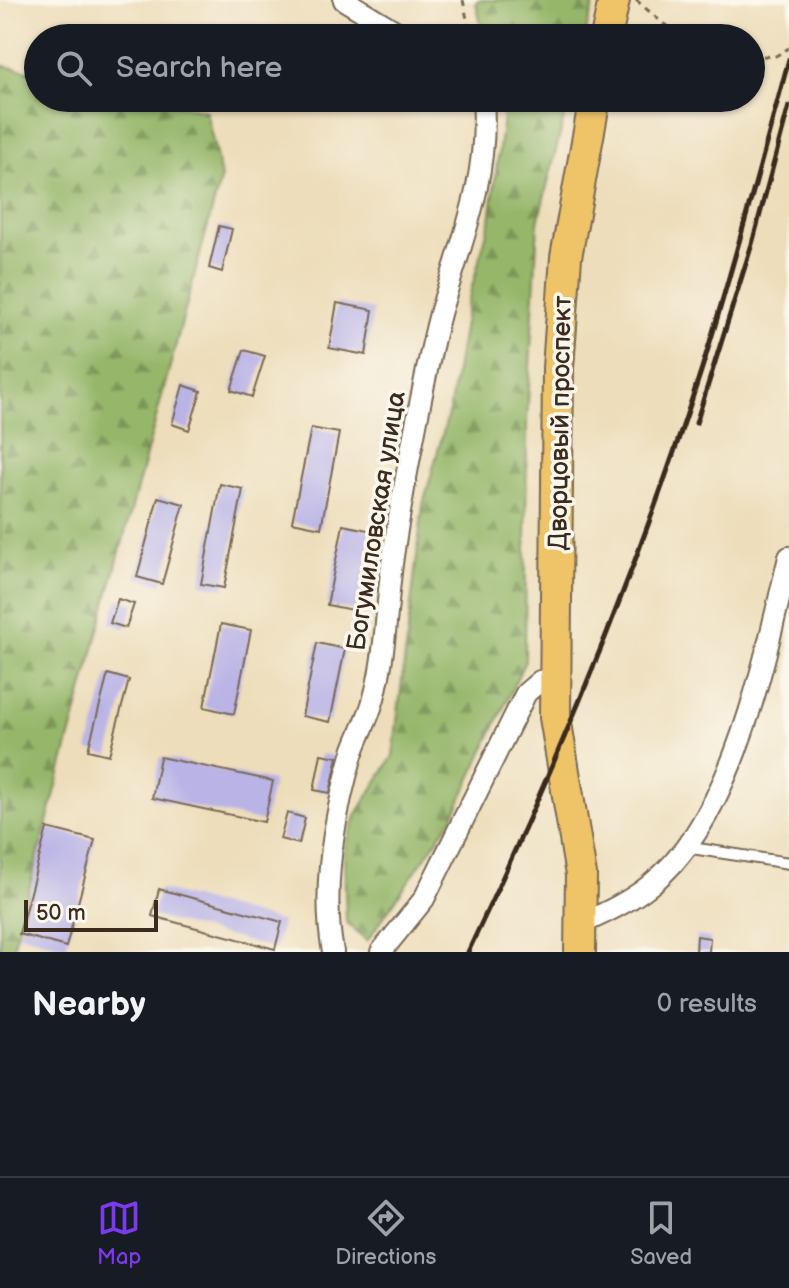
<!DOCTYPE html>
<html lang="en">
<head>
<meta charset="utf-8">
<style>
	body { margin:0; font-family:"Balsamiq Sans",sans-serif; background:#242831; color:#f1f3f6 }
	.scale { position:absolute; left:24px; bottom:20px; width:134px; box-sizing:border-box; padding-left:8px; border:4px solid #3b2a1e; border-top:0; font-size:22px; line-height:28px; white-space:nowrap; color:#3b2a1e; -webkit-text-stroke:6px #fbf7ec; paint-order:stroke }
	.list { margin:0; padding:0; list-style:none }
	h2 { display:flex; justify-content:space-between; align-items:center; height:104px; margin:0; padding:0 32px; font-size:34px }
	h2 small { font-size:26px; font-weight:400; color:#9ea1a6 }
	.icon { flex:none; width:44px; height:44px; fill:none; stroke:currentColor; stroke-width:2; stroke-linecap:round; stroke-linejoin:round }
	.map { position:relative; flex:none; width:789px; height:952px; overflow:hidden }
	.search { position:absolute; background:#171b24; box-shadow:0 2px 6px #0004; left:24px; right:24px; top:24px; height:88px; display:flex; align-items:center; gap:20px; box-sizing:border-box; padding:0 28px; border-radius:44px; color:#9ea1a6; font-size:30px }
	.sheet { height:224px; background:#171b24 }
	nav { display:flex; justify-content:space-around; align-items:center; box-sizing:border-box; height:112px; border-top:2px solid #363941; background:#171b24; font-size:22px; color:#9ea1a6 }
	nav a { display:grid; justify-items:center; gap:4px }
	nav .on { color:#7c3aed }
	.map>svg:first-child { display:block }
	.forest { fill:url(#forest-firs); stroke:#687044; stroke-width:2 }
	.building { fill:#b9b3e6 }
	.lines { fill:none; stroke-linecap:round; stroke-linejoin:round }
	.service-casing { stroke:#796955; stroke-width:14 }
	.minor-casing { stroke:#796955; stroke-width:24 }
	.primary-casing { stroke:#796955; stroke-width:34 }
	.path { stroke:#796955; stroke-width:3; stroke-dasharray:6 6; stroke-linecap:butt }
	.service { stroke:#fff; stroke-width:10 }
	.minor { stroke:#fff; stroke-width:20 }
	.primary { stroke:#efc469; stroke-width:30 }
	.rail { stroke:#3b2a1e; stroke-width:5 }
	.labels { text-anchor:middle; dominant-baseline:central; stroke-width:7; stroke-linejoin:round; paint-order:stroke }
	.street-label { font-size:26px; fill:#3b2a1e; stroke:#fbf7ec }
</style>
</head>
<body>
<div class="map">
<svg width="789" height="952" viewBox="0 0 789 952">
	<defs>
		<pattern id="forest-firs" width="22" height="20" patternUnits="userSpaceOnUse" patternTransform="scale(2)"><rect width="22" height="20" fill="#96b76a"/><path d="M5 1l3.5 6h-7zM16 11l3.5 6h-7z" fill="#7c9557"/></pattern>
	</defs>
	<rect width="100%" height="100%" fill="#fbf7ec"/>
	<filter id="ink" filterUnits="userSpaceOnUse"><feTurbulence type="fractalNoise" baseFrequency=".0125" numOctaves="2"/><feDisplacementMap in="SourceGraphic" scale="16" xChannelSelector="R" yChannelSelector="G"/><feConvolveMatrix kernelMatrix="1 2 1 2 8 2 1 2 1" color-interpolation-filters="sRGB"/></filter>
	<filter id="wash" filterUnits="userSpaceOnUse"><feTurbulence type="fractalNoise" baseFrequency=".006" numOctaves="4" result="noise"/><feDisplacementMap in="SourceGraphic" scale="32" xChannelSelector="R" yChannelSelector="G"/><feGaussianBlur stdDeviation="1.8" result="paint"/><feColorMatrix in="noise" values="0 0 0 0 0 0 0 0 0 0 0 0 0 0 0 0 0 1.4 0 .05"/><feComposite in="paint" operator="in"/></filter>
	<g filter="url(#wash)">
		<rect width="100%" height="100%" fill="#edddba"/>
		<path class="forest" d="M 478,0 L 595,0 L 584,38 L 484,38 L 476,3 Z
			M 0,65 L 38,73 L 38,98 L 147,98 L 206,111 L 221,177 L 12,952 L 0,952 Z
			M 498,98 L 569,98 L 538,222 L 527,421 L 525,661 L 453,817 L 367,941 L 346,922 L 344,849 L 357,814 L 393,756 L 423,505 L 450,407 L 467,305 L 490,221 L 503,118 Z"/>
		<g id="blocks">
			<path class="building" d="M 88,28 L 112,33 L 111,38 L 86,38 Z
				M 219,226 L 232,229 L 222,272 L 209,268 Z
				M 337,303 L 373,310 L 366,355 L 329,348 Z
				M 244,350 L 265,356 L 252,397 L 231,390 Z
				M 183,385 L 201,391 L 189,430 L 172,424 Z
				M 311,428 L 339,433 L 321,528 L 292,522 Z
				M 220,484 L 243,489 L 224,588 L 201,584 Z
				M 158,497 L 184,504 L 162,584 L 137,577 Z
				M 343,525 L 373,531 L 358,611 L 327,605 Z
				M 118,599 L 134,604 L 126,628 L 110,623 Z
				M 221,624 L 251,630 L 234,714 L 204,707 Z
				M 317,643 L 345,649 L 330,722 L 302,716 Z
				M 108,674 L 129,680 L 109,755 L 88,750 Z
				M 321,754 L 338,757 L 330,793 L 314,790 Z
				M 160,757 L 273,781 L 264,822 L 152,798 Z
				M 287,813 L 305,818 L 299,844 L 280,839 Z
				M 47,828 L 95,840 L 66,947 L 19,934 Z
				M 159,889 L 282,922 L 275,949 L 152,916 Z
				M 697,936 L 710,938 L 709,952 L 696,952 Z"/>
		</g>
	</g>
	<g filter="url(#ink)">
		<use href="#blocks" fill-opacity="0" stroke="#796955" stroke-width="2"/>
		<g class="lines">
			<defs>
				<path id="service" d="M 685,847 L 789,863"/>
				<path id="minor" d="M 344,0 L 407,38
					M 581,924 C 605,913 629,902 650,885 C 734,820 765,656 789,557
					M 333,952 C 321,888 334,817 352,755 C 358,736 369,718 374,698 C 385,657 386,615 391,572 C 398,514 410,456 421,399 C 427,370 433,339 441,310 C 463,237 489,177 483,98
					M 381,952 L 424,899 L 526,693 L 540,681 L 555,677"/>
				<path id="primary" d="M 606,38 L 614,0
					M 580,952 L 581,875 L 555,717 L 558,368 L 566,257 L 595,98"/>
			</defs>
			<use href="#service" class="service-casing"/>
			<use href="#minor" class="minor-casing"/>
			<use href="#primary" class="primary-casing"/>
			<path class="path" d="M 463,0 L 471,38
				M 636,0 L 665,25 L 701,38
				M 751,55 L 774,57 L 789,48"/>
			<use href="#service" class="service"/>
			<use href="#minor" class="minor"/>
			<use href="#primary" class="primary"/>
			<path class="rail" d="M 696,423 L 752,244 L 789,106
				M 468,952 C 558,762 638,568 702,368 C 734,266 761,162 789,59"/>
		</g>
	</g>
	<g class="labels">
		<g class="street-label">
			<text transform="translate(561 423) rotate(-89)">Дворцовый проспект</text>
			<text transform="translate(377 521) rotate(-81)">Богумиловская улица</text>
		</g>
	</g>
</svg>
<div class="scale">50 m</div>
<div class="search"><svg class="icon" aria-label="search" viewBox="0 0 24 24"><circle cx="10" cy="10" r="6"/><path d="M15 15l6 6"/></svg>Search here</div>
</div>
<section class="sheet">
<h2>Nearby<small>0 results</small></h2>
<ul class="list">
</ul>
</section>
<nav>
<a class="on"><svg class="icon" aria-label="map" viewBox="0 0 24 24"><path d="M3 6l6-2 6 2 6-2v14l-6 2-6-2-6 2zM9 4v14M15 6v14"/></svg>Map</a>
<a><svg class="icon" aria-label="directions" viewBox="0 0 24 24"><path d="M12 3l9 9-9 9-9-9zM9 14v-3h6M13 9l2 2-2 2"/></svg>Directions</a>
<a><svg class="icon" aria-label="saved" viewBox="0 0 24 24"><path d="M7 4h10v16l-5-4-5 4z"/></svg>Saved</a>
</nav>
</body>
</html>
